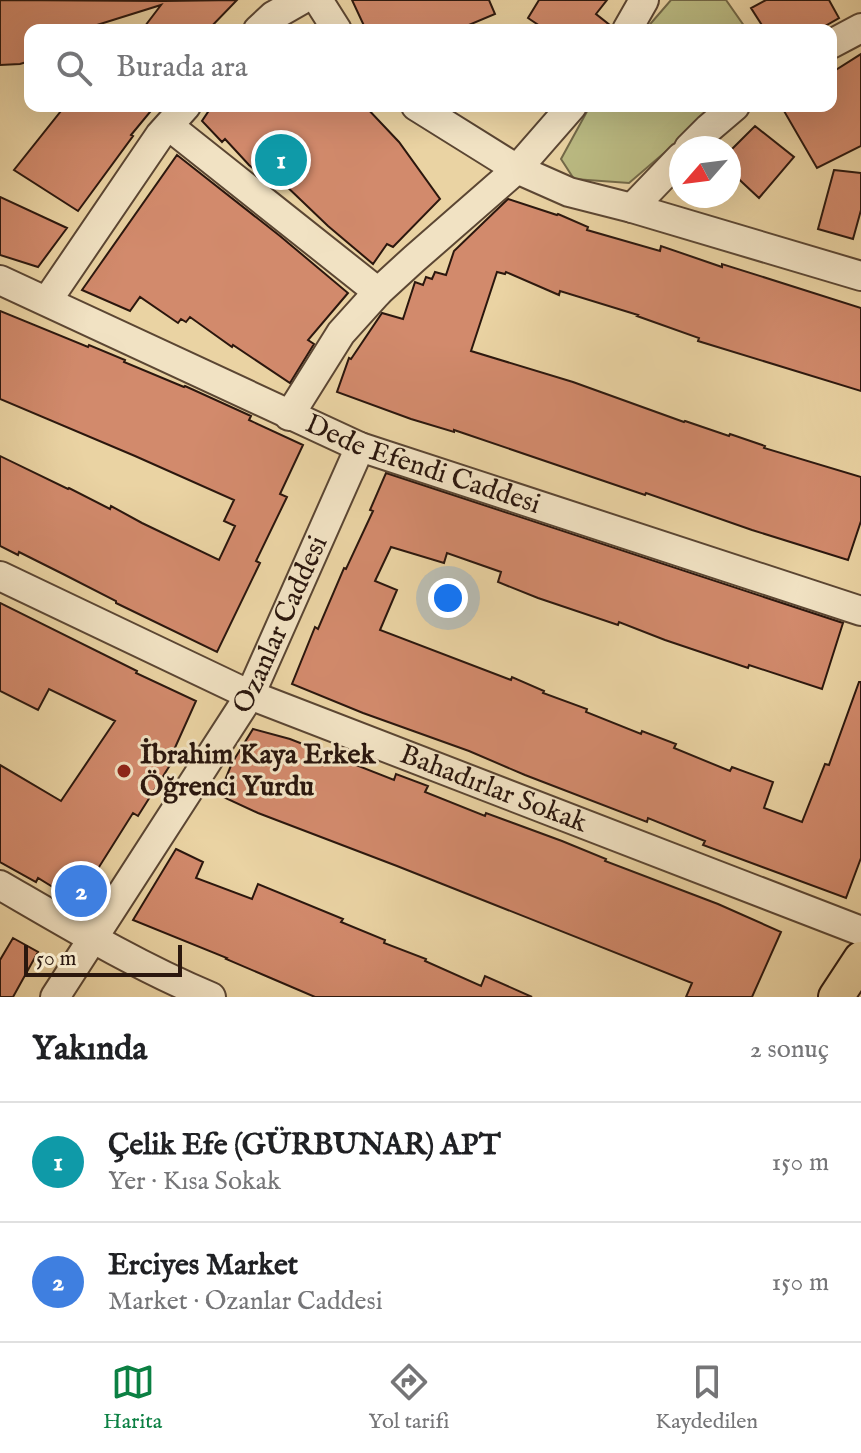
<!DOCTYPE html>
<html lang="tr">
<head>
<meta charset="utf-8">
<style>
	body { margin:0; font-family:"IM FELL English",serif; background:#f6f6f6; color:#202124 }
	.compass { position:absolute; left:669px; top:136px; width:72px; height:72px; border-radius:50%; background:#fff; box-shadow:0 8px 32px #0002; rotate:242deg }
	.scale { position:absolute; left:24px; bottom:20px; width:158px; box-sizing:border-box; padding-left:8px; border:4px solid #2b170e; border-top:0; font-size:22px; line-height:28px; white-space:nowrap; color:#2b170e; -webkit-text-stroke:6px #f1e2c3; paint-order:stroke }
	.you { position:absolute; left:448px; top:598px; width:28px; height:28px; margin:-20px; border:6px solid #fff; border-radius:50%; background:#1a73e8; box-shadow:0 0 0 12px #1a73e833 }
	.badge { display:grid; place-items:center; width:52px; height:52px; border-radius:50%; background:#0b8043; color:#fff; font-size:26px; font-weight:700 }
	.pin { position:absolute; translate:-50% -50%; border:4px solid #fff; box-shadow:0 2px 8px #0006 }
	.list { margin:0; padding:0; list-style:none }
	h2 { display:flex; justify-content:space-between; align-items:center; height:104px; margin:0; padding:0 32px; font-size:34px }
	h2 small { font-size:26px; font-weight:400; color:#757577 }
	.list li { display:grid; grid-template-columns:52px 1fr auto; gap:24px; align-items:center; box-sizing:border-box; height:120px; padding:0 32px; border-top:2px solid #e0e0e0 }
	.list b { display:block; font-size:30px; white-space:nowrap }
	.list p { margin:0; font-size:26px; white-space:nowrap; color:#757577 }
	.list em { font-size:26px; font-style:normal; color:#757577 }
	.icon { flex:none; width:44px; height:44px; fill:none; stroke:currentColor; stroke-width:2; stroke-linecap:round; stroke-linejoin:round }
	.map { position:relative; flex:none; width:861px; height:997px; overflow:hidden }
	.search { position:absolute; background:#fff; box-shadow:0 8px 32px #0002; left:24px; right:24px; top:24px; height:88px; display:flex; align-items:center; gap:20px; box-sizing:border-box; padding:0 28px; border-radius:16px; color:#757577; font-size:30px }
	.sheet { height:344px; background:#fff }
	nav { display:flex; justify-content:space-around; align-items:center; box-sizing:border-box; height:112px; border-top:2px solid #e0e0e0; background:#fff; font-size:22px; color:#757577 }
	nav a { display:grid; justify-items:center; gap:4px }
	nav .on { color:#0b8043 }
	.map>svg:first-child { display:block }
	.green { fill:#bbbb83; stroke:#736948; stroke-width:2 }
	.building { fill:#d28a6c; stroke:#2b170e; stroke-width:2 }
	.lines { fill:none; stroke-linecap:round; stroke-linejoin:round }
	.minor-casing { stroke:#5b4633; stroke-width:32 }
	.major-casing { stroke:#2b170e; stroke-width:38 }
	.minor { stroke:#f1e2c3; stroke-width:28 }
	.major { stroke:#ead3a3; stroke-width:34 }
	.poi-dot { fill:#8f2418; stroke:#f1e2c3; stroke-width:3 }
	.labels { text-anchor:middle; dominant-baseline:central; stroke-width:6; stroke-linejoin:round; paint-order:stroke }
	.street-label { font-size:28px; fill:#2b170e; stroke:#f1e2c3 }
	.poi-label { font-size:28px; font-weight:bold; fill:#2b170e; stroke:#f1e2c3; text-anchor:start }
</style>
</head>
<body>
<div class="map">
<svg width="861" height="997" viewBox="0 0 861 997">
	<rect width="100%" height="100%" fill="#ead3a3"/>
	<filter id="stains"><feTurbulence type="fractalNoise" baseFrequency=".0025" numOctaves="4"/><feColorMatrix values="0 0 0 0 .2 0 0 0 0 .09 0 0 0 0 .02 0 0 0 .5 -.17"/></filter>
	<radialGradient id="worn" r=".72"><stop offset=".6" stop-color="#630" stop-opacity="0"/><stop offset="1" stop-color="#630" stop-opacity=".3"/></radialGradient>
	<path class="green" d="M 671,0 L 726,0 L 747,30 L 645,30 Z
		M 590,106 L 719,106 L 629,183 L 574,179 L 561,159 Z"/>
	<path class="building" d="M 0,0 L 164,1 L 237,0 L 208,30 L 142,30 L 161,5 L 81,30 L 30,30 L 30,61 L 20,64 L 0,65 Z
		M 352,0 L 489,0 L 495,14 L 457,30 L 366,30 Z
		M 539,0 L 607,0 L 596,14 L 611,26 L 610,30 L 546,30 L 528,18 Z
		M 766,0 L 829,0 L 839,18 L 818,30 L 765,30 L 751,8 Z
		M 861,54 L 861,146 L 817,168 L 784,111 L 794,106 L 831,106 L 831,73 Z
		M 65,106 L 155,106 L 131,135 L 133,136 L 78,211 L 14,170 Z
		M 212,106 L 365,106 L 399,142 L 440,199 L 393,247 L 387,244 L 373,264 L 328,226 L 281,181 L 276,187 L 249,165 L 225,139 L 222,142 L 202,121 Z
		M 755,126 L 794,157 L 759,198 L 729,170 L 729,152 Z
		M 177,155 L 280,236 L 348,293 L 308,340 L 314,344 L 290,383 L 233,345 L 232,347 L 190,317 L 186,322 L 181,319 L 178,323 L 140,297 L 130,311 L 82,290 Z
		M 834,170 L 861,173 L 861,210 L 853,239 L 818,229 Z
		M 0,197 L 67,228 L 38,267 L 0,255 Z
		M 508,199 L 557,215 L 558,214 L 588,227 L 587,230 L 660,251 L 661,246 L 722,267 L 722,264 L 861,308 L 861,391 L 698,341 L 699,338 L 637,316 L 638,315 L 560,291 L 559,295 L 506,272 L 505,274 L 497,272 L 471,351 L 573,382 L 684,422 L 685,421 L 729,436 L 730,434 L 765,446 L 764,448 L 861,477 L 861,521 L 848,560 L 752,530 L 646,493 L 645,495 L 454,430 L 454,432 L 411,419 L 337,392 L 349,358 L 351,359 L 382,313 L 403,319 L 415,282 L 423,285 L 426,277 L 432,279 L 435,272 L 446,275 L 454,251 Z
		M 0,311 L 88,347 L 89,345 L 125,360 L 124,362 L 184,387 L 185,386 L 251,416 L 249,420 L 303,445 L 280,494 L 287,497 L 256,561 L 260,563 L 217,652 L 116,603 L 116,601 L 63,574 L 19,552 L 18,555 L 0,546 L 0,456 L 68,489 L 69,488 L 110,509 L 111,506 L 142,523 L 219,560 L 235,526 L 224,521 L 234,500 L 135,456 L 0,399 Z
		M 386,473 L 843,623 L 822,689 L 749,665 L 748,668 L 665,640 L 619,622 L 618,625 L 538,598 L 498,582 L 501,572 L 447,553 L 444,563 L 391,547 L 375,581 L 397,590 L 380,630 L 511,680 L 512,677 L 544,691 L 543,693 L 587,709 L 586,712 L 641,734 L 642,731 L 676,744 L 674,748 L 730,771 L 732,767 L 773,782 L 764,808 L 802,822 L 825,764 L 829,765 L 859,682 L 861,682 L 861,858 L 846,898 L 703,845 L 705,841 L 648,818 L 647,822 L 525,775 L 469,751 L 363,713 L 292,684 L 315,627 L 318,629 L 344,568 L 346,569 L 373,511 L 370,510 Z
		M 0,603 L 137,671 L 136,673 L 196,701 L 169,761 L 172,762 L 138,816 L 133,813 L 77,902 L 38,878 L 36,882 L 0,862 L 0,765 L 61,801 L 115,721 L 49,689 L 38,710 L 0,691 Z
		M 253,729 L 290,739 L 394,780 L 396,774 L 428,786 L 425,792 L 485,816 L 486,813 L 562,841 L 606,859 L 605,861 L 718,904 L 781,932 L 752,997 L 686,997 L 692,983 L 397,866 L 258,813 L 219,795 L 232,763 Z
		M 176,849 L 203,862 L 196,878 L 252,899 L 258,884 L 343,919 L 341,922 L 385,940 L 384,943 L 426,959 L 425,961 L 481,986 L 485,976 L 532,997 L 315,997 L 273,979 L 226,959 L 227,958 L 133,920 Z
		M 13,938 L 38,952 L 13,997 L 0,997 L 0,960 Z"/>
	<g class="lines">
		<defs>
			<g id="minor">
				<path d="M 318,0 L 337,30"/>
				<path d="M 258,30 L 273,16 L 301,0"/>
				<path d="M 627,30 L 644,0"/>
				<path d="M 831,44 L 861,28"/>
				<path d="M 416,106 L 517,169 L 569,192 L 632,208 L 861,276"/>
				<path d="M 169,126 L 378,292"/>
				<path d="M 689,148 L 708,129 L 735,106"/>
				<path d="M 632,208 L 681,157"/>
				<path id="s1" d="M 0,280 L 360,447 L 861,611"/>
				<path d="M 47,301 L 160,135 L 186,106"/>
				<path d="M 289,416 L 341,333 L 378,292 L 414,259 L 517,169 L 572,106"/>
				<path id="s2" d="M 0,576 L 250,695 L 861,931"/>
				<path d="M 0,885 C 69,925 137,966 211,997"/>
				<path id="s3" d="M 55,997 L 250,695 L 360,447"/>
			</g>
			<path id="major" d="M 836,997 L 861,959"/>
		</defs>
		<use href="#minor" class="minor-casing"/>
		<use href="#major" class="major-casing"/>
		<use href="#minor" class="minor"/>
		<use href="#major" class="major"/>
	</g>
	<circle class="poi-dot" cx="124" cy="771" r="8"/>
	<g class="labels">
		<g class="street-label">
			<text stroke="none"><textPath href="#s1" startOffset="462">Dede Efendi Caddesi</textPath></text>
			<text stroke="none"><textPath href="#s3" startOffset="436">Ozanlar Caddesi</textPath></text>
			<text stroke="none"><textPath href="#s2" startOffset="538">Bahadırlar Sokak</textPath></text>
		</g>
		<g class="poi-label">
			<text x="140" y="755">İbrahim Kaya Erkek<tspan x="140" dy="32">Öğrenci Yurdu</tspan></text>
		</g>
	</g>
	<rect width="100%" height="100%" filter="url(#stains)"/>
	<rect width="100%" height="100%" fill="url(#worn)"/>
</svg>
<svg class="compass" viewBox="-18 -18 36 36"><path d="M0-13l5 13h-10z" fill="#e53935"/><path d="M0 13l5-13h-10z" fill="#757577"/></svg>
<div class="scale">50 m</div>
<div class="you"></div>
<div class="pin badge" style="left:281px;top:160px;background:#0f9aa8">1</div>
<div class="pin badge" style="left:81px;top:891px;background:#3f7fe0">2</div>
<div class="search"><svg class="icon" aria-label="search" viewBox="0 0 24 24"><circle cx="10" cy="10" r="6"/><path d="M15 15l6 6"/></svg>Burada ara</div>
</div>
<section class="sheet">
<h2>Yakında<small>2 sonuç</small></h2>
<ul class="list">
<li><span class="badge" style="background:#0f9aa8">1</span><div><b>Çelik Efe (GÜRBUNAR) APT</b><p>Yer · Kısa Sokak</p></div><em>150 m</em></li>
<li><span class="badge" style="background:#3f7fe0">2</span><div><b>Erciyes Market</b><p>Market · Ozanlar Caddesi</p></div><em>150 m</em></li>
</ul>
</section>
<nav>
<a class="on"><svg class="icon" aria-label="map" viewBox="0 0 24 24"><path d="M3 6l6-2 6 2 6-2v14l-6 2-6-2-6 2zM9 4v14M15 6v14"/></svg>Harita</a>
<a><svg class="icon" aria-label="directions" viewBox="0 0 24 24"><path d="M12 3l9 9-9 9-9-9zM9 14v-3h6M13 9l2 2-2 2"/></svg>Yol tarifi</a>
<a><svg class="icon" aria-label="saved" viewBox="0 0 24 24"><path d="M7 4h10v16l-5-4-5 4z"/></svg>Kaydedilen</a>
</nav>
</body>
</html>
